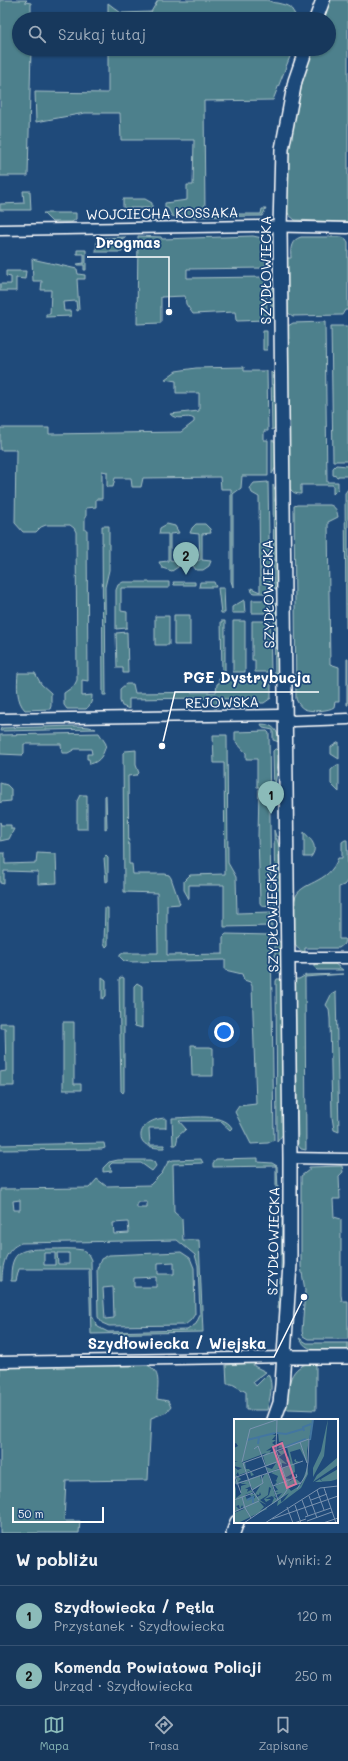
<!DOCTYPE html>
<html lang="pl">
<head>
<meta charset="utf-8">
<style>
	body { margin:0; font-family:Mali,sans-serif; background:#244365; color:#f1f3f6 }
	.scale { position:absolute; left:12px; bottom:10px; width:92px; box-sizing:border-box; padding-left:4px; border:2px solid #fff; border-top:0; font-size:11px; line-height:14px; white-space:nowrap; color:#fff; -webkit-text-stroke:3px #1f4a7a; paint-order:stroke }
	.you { position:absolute; left:224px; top:1032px; width:14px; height:14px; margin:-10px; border:3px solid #fff; border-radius:50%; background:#1a73e8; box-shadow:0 0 0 6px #1a73e833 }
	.badge { display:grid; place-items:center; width:26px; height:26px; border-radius:50%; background:#8bbbb9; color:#111; font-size:13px; font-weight:700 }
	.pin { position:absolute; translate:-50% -33px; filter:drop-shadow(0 1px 2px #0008) }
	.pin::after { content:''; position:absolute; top:21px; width:14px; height:12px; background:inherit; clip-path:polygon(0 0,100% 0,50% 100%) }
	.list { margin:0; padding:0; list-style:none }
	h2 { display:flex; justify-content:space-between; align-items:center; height:52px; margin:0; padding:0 16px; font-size:17px }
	h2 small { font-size:13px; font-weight:400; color:#9eacbb }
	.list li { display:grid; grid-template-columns:26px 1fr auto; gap:12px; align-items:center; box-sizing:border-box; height:60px; padding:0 16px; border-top:1px solid #365272 }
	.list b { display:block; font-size:15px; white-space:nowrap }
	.list p { margin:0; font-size:13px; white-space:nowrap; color:#9eacbb }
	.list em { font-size:13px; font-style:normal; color:#9eacbb }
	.icon { flex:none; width:22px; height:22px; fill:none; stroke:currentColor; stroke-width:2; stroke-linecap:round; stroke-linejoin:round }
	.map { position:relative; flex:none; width:348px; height:1533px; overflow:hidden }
	.search { position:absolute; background:#17385c; box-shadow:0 1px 3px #0004; left:12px; right:12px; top:12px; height:44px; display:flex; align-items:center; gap:10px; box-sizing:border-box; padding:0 14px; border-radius:22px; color:#9eacbb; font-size:15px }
	.sheet { height:172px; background:#17385c }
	nav { display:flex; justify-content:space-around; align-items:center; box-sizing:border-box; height:56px; border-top:1px solid #365272; background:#17385c; font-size:11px; color:#9eacbb }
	nav a { display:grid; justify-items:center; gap:2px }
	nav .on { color:#8bbbb9 }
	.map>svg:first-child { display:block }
	.green { fill:#4e808c; stroke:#a6c0c6; fill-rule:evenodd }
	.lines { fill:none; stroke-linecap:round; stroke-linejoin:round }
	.minor-casing { stroke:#fff; stroke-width:13 }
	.tertiary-casing { stroke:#fff; stroke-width:16 }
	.minor { stroke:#1f4a7a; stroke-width:10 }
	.tertiary { stroke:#1f4a7a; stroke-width:13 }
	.labels { text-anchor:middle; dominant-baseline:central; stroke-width:3.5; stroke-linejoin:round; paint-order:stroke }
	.street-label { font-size:14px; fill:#fff; stroke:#1f4a7a }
	.inset-river { fill:none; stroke:#4376a0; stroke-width:2 }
	.inset-road { fill:none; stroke:#7992af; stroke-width:1 }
	.view { fill:#da749d; fill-opacity:0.15; stroke:#da749d; stroke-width:2 }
	.inset-edge { fill:none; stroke:#fff; stroke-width:2 }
	.leader { fill:none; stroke:#fff; stroke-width:1.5 }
	.callout-dot { fill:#fff; stroke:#1f4a7a; stroke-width:1.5 }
	.callout-label { font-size:15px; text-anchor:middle; font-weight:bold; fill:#fff; stroke:#1f4a7a; stroke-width:3.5; stroke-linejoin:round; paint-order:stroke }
</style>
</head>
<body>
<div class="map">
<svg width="348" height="1533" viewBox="0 0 348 1533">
	<rect width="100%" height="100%" fill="#1f4a7a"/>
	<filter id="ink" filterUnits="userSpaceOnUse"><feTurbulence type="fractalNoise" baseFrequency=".025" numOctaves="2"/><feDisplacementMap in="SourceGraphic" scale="8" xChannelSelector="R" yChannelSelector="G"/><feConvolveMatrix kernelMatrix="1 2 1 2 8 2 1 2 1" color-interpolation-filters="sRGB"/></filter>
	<g filter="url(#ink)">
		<path class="green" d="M 0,0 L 27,0 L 25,2 L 31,3 L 31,19 L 19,19 L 19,49 L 31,49 L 28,176 L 0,176 Z
			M 158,0 L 267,0 C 270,1 273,3 277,3 C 290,6 291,6 297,19 L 108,19 L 108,3 L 121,13 L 151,12 Z
			M 331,0 L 348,0 L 348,221 L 344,222 L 295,220 L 289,215 L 286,209 L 288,150 L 304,74 L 312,49 L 329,49 L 329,19 L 323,19 Z
			M 108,49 L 293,49 L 273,100 L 204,101 L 205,214 L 261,214 L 262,209 L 266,209 L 262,216 L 177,217 L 172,216 L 168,208 L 165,208 L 165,203 L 187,200 L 187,185 L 193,185 L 194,140 L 121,140 L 120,113 L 85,113 L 36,122 L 35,92 L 108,93 Z
			M 23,191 L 30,191 L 31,210 L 0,210 L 0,204 L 24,203 Z
			M 123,199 L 145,199 L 152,203 L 152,208 L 123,208 Z
			M 43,213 L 76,213 L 76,219 L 72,222 L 52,222 Z
			M 138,236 L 161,237 L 162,239 L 253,236 L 262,238 L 266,244 L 266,268 L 187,269 L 187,278 L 266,277 L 267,320 L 237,321 L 236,320 L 235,312 L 193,314 L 186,304 L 185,296 L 161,297 L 161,323 L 137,324 Z
			M 126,237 L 121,239 L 122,252 L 96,252 L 97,238 Z
			M 301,237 L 342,237 L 346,239 L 348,242 L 348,310 L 345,310 L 342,315 L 293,316 L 288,313 L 287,258 L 291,258 C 290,248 291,240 301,237 Z
			M 77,250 L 86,250 L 86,270 L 84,270 L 84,265 L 77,265 L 77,264 L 84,263 L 84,254 L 77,254 Z
			M 32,259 L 77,269 L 78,274 L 85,275 L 85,279 L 77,279 L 79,310 L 77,311 L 76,301 L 63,302 L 64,311 L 71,311 L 71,316 L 46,317 L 46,314 L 50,314 L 51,290 L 41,290 L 42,281 L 33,281 Z
			M 6,271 L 26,271 L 25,279 L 16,278 L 16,291 L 0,291 L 0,284 L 11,284 L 11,277 L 6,276 Z
			M 271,278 L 274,281 L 275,315 L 271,319 Z
			M 325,322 L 327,482 L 338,482 L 338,489 L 333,494 L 333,485 L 301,485 L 301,494 C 295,494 291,492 289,486 L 288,329 L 288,326 L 293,323 Z
			M 331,326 L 348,326 L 348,461 L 333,461 Z
			M 263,331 L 267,331 L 267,350 L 263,350 Z
			M 244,367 L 244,371 L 267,371 L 268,431 L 264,431 L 264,440 L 268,440 L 268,476 L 242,476 L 241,488 L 233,494 L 233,587 L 231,581 L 231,489 L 221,489 L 220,477 L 143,478 L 141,487 L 132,487 L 131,478 L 115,478 L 113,487 L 107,487 L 107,472 L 102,471 L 102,499 L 96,499 L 96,507 L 86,508 L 86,517 L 85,517 L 85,530 L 87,530 L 88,681 L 82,680 L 82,696 L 92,695 C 92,701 91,705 86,709 L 67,709 L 64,705 L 64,693 L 74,686 L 77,680 L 76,532 L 74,528 L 70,525 L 46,525 L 41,527 L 36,532 L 23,532 L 15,523 L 16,450 L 0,450 L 0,428 L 49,428 L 49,434 L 181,432 L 194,422 L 194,419 C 187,414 177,422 170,414 L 199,411 L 199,393 L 176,393 L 176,381 L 165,379 L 176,371 L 196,368 Z
			M 271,372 L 275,376 L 275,394 L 274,395 L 275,397 L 275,428 L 272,430 Z
			M 272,440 L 276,442 L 276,467 L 272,474 Z
			M 336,465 L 348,466 L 348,476 L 338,476 L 338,477 L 333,475 L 333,468 Z
			M 268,482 L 270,593 L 255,593 L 252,592 L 251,588 L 260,592 L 259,497 L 252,493 L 250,488 L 254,483 Z
			M 273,485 L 276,491 L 275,501 L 276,503 L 278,581 L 276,582 L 277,586 L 274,591 Z
			M 348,489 L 348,628 L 346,628 L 345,493 Z
			M 297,505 L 330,505 C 336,507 337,511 338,517 L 328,522 L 330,664 L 339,667 L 339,702 L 335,702 L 334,707 C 329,711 311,712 304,709 C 300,707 298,703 296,699 L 294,506 Z
			M 167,524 L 175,526 L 179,533 L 170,534 L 170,560 L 180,561 L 178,567 L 172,571 L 162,568 L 159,562 L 168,561 L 168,534 L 159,534 L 160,528 Z
			M 196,524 L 205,524 L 210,529 L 211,533 L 202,534 L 202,560 L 211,561 L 209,566 L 203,570 L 196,570 L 191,563 L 191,561 L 200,560 L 199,534 L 190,533 L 192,528 Z
			M 102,526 L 109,526 L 109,570 L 105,587 L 106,695 L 103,695 Z
			M 123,582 L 169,582 L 169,588 L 121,588 L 121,611 L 127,612 L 127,628 L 116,629 L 116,590 L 118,585 Z
			M 173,582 L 195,582 L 195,585 L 174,585 Z
			M 200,582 L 214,582 L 216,587 L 199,587 Z
			M 218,588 L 224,588 L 225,613 L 221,613 Z
			M 244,600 L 245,613 L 232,613 L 232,607 Z
			M 252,600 L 270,600 L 270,613 L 252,613 Z
			M 274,602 L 278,606 L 279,670 L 277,672 L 279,674 L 279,684 L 275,681 Z
			M 174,615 L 190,615 L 190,645 L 174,645 Z
			M 155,616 L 169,616 L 169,645 L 155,645 Z
			M 221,621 L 225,621 L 225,672 L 222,672 Z
			M 233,621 L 245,621 L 245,672 L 233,672 Z
			M 252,621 L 270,621 L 271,672 L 255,672 L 255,660 L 252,660 Z
			M 127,632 L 128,673 L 123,673 L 123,668 L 117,668 L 116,633 Z
			M 347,659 L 348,659 L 348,705 L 347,705 Z
			M 18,673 L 35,673 L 41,684 L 51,693 L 51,706 L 50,709 L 25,710 C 16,701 17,685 18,673 Z
			M 219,679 L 271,679 L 271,698 L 264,703 L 254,703 L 253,698 L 217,699 L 217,708 L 214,708 L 212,706 L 212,698 L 129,699 L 129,709 L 122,706 L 120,701 L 120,689 L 126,684 L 133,684 L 135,693 L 213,692 L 216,692 L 217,684 L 219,683 Z
			M 261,724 C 273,724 279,731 279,742 L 273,740 L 273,730 L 263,728 Z
			M 77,726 L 89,727 L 96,729 L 0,731 L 1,728 Z
			M 267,731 L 269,733 L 271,905 L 262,906 L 260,903 L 258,836 L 259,787 L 257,787 L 257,759 L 246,759 L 246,753 L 235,741 L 235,732 Z
			M 99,733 L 106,744 C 104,754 100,762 90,764 L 89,759 L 87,759 L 87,754 L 92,754 L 91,749 L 75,749 L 68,753 L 62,753 L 61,744 L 24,744 L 24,753 L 22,755 L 0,754 L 0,735 Z
			M 213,735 L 227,735 L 228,863 L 236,877 L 237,913 L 271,912 L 272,926 L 224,927 L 224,885 L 189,885 L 189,899 L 184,890 L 184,881 L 190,875 L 225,874 L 224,763 L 214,763 Z
			M 339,742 L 339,759 L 331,754 L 331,747 Z
			M 275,749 L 280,749 L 274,793 L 273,751 Z
			M 136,750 L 136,765 L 139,773 L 137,775 L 128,776 L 129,864 L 132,864 L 133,874 L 165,874 L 169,875 L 171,878 L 180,904 L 167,905 L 167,955 L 223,954 L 223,937 L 226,934 L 271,935 L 274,1140 L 268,1143 L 251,1144 L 235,1112 L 239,1106 L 256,1104 L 252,986 L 250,982 L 244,980 L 242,974 L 225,970 L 225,960 L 130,962 L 124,961 L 120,957 L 120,955 L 123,953 L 158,953 L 157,893 L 124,892 L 123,753 L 125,751 Z
			M 337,765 L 339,765 L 339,792 L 331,784 L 331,770 Z
			M 0,783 L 7,785 L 11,789 L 11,801 L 1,802 L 0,803 Z
			M 80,795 L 87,795 L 87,829 L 77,829 L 77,801 Z
			M 106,795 L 107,828 L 105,829 L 105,796 Z
			M 0,822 L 1,825 L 11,825 L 11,829 L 14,829 L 9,839 L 0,841 Z
			M 274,830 L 281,852 L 281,902 L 275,905 Z
			M 304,832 C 311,840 319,846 311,857 L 304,857 Z
			M 345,840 L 347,840 L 348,880 L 344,885 L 339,887 L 339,939 L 345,939 L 344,944 L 339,948 L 305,948 L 305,952 C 300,951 296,948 295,943 C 294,933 292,908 295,899 C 299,881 329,885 338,858 L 342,858 L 342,842 Z
			M 0,853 L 5,853 L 5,864 L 36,863 L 37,853 L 56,854 L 57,883 L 38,884 L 38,872 L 4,871 L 4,884 L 0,883 Z
			M 106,856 L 108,858 L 108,881 L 106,882 L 104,858 Z
			M 105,908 L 108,908 L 108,945 L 106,947 L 104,943 Z
			M 275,936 L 282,945 L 282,972 L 277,972 L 275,970 Z
			M 314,964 L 335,964 L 343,970 L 317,970 L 314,967 Z
			M 344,974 L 305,977 L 306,1150 L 301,1149 L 298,1145 L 295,979 L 299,979 L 306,975 Z
			M 102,977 L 106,980 L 106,996 L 102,999 Z
			M 122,977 L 124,978 L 124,1091 L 123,1093 L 121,1091 L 119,979 Z
			M 277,979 L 282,979 L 281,986 L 282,987 L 283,1134 L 277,1142 L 276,981 Z
			M 137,983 L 142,986 L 142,1028 L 135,1026 L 134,1023 L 134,986 Z
			M 336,992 L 339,1132 L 334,1130 L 332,1117 L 330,1019 L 329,1009 L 326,1005 L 331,995 Z
			M 63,1022 L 74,1022 L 74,1084 L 81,1084 L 81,1090 L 63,1090 Z
			M 0,1023 L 14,1023 L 14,1086 L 0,1086 L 0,1072 L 6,1071 L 5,1028 L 0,1028 Z
			M 191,1045 L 195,1045 L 196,1047 L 210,1047 L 213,1048 L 213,1076 L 192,1076 Z
			M 166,1118 L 166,1128 L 149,1128 L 150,1145 L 164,1145 L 164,1148 C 130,1150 136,1119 166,1118 Z
			M 172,1118 C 188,1118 224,1112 232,1128 L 230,1130 L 220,1121 L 179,1121 L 186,1129 L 178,1136 L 176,1145 L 173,1145 Z
			M 104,1143 L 105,1148 L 102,1149 L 0,1150 L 0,1145 Z
			M 258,1158 L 258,1162 L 272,1163 L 277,1166 L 278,1191 L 276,1191 L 276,1166 L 213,1167 L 213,1163 L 216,1159 Z
			M 201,1159 L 203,1163 L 173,1164 L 174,1212 L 182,1219 L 183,1240 L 199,1240 L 203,1332 L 91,1334 L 89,1269 L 19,1269 L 16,1281 L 11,1281 C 10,1248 23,1249 51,1249 C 61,1249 73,1248 83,1250 L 88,1254 L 91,1260 L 92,1316 L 98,1327 L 108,1332 L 187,1330 L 196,1324 L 200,1315 L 198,1265 L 195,1255 L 177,1240 L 21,1243 C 5,1249 2,1266 2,1281 L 0,1281 L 0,1189 L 89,1188 L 97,1179 L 106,1186 L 150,1185 L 162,1173 L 168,1162 L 173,1160 ZM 20,1200 L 20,1210 L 14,1210 L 13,1201 ZM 137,1202 L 147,1202 L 147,1208 L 137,1208 ZM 128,1222 L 129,1233 L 114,1234 L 113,1223 ZM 44,1253 L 55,1253 L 55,1265 L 44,1265 ZM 57,1253 L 69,1253 L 69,1264 L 58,1264 Z
			M 118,1160 L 150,1160 L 154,1162 L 156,1166 L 152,1171 L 141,1163 L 112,1163 L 109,1166 L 112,1171 L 103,1172 L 103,1168 L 109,1162 Z
			M 342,1166 L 343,1172 L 339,1176 L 340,1199 L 333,1199 L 334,1217 L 341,1219 L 341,1295 L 342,1301 L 348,1301 L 348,1339 L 308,1339 L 303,1336 L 302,1331 L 305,1290 L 301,1267 L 301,1176 L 309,1170 L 309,1167 Z
			M 282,1216 L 284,1218 L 284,1267 L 281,1269 Z
			M 181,1252 L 190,1258 L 194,1268 L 195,1314 L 191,1320 L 185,1325 L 109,1326 L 102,1323 L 98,1317 L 97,1269 L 101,1259 L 109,1255 ZM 174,1262 L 174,1274 L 158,1274 L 158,1263 ZM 156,1277 L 156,1287 L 134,1287 L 134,1278 ZM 113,1287 L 114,1318 L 105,1319 L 103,1288 Z
			M 280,1278 L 283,1280 L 280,1308 L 278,1309 Z
			M 299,1338 L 307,1343 L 348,1343 L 348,1351 C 330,1351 309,1356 299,1338 Z
			M 141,1363 C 162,1368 158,1382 157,1399 L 168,1401 L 171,1407 L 167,1412 L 151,1418 L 148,1480 L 66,1481 L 64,1521 L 80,1521 L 79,1533 L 0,1533 L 0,1366 L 71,1364 L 74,1366 Z
			M 254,1363 L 254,1366 L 266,1372 L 253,1382 L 256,1386 L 268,1374 C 274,1385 270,1398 267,1410 L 246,1410 L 246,1392 L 232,1384 L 227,1384 L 226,1365 Z
			M 308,1364 L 316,1364 L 316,1410 L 288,1409 L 286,1410 L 285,1407 C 288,1390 288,1367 308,1364 Z"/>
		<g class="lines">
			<defs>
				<path id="minor" d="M 0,230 L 258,226 L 348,228
					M 0,719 L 279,715 L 293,721 L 348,719
					M 288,958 L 348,958
					M 290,1158 L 348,1159
					M 0,1362 L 285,1357"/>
				<path id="tertiary" d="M 316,19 L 323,0
					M 285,1357 L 348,1357
					M 274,1420 L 280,1403 L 282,1385 L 290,1264 L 290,1158 L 280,227 L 282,149 L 295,81 L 306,49
					M 233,1533 L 237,1522"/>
			</defs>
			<use href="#minor" class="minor-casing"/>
			<use href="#tertiary" class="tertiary-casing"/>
			<use href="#minor" class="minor"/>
			<use href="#tertiary" class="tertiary"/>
		</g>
	</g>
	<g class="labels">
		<g class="street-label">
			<text transform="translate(162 213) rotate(-1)">WOJCIECHA KOSSAKA</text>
			<text transform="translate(265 270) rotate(-90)">SZYDŁOWIECKA</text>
			<text transform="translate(268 594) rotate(-91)">SZYDŁOWIECKA</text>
			<text transform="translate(222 702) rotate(-1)">REJOWSKA</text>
			<text transform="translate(272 918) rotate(-91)">SZYDŁOWIECKA</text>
			<text transform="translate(273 1241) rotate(-89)">SZYDŁOWIECKA</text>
		</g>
	</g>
	<g transform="translate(234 1419)">
		<rect width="104" height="104" fill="#1f4a7a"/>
		<path d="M 0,0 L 79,0 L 73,32 L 74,55 L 67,69 L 43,87 L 44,82 L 47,80 L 47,83 L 49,82 L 55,74 L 37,86 L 40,79 L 38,77 L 31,80 L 37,80 L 32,83 L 30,80 L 35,76 L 37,69 L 35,68 L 34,76 L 26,81 L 33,86 L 25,82 L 30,88 L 26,92 L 32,89 L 31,87 L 33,90 L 4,104 L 0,104 L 0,94 L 10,90 L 8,86 L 6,91 L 5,86 L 2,87 L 6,91 L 0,93 L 0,73 L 2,67 L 2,79 L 7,75 L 7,67 L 13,65 L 6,65 L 11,63 L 0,65 L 3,58 L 0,59 L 0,48 L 4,51 L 8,49 L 0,47 L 0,43 L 4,43 L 0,42 L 0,29 L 4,27 L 2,24 L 0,25 ZM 44,13 L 45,23 L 49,22 L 44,29 L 53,28 L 57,44 L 54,37 L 52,42 L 56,45 L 53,48 L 40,51 L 46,49 L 46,44 L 48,48 L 48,44 L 53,45 L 45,38 L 52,33 L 50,31 L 44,32 L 47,36 L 44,36 L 45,42 L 44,43 L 41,32 L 43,31 L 35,35 L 37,31 L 32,32 L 41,26 L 38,24 L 42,21 L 38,21 L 42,16 L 38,16 ZM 66,30 L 74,46 L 67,66 L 57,72 L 53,67 L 56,68 L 59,67 L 60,63 L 61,66 L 67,64 L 61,59 L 55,63 L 58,59 L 63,59 L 62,55 L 62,58 L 58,57 L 57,60 L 51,59 L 61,53 L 60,41 L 62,44 L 66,43 L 62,42 L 62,40 L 60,41 L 60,45 L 59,45 L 56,33 ZM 32,34 L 29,37 L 32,47 L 42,44 L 38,50 L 32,48 L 35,54 L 43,51 L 37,54 L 44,57 L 42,62 L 39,60 L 43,63 L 40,66 L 49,63 L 49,60 L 51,62 L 41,67 L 44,71 L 41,72 L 41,73 L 45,74 L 42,74 L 42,76 L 48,74 L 43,80 L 39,77 L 42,78 L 34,55 L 31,55 L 27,61 L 26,56 L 15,60 L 13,55 L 12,55 L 15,64 L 14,61 L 4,63 L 7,60 L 2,56 L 4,53 L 5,56 L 16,52 L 17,57 L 20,56 L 15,50 L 12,50 L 11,43 L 9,44 L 8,43 ZM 17,67 L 19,71 L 26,67 L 21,75 L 25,76 L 26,73 L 27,76 L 23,78 L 22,75 L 16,75 L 17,78 L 20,76 L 21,79 L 13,81 L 11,76 L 19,73 L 17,71 L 13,73 L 14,70 L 11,70 ZM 94,0 L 90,37 L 79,58 L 79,49 L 87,32 ZM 104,38 L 104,46 L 79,63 L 83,56 ZM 104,50 L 104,60 L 97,62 L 81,63 L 86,60 L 88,63 L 87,60 Z" fill="#4e808c" fill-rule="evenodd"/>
		<path class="inset-river" d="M 70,12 L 69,8 L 77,5M 43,14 L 52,15 L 69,10M 25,18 L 41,14M 13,21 L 25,18 L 24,25M 76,21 L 79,0M 51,28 L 72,20M 13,81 L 19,78 L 19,84"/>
		<path class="inset-road" d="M 66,23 L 73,44M 20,30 L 24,27 L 44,81M 8,43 L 16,10 L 45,0M 9,44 L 75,20 L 74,43M 9,44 L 18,71 L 25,81M 0,55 L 7,74M 0,59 L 45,42M 2,65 L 69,42M 39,67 L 63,58 L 62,55M 53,68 L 67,64M 90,69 L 102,104M 63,70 L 72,56 L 74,43M 18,71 L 29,64 L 27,56M 83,71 L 90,91M 75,77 L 83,99M 8,78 L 11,89 L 17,99M 0,81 L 19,74M 68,81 L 74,97M 77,81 L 93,75M 61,86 L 67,104M 53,88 L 59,104M 0,93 L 25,82M 71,98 L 97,89M 38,100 L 104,77M 73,102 L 98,93M 10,104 L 48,78 L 53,71 L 53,64 L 42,31 L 43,0M 31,104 L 86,69 L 104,67M 60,104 L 72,100M 89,104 L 104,99"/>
		<path class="view" d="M 48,24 L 62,65 L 53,69 L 39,28 Z"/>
		<rect width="104" height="104" class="inset-edge"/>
	</g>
	<path class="leader" d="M169 312L169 257H87M162 746L175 692H319M304 1297L274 1357H80"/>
	<g class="callout-dot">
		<circle cx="169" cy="312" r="4"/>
		<circle cx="162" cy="746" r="4"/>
		<circle cx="304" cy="1297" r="4"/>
	</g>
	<g class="callout-label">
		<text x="128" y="248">Drogmas</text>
		<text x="247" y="683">PGE Dystrybucja</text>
		<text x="177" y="1349">Szydłowiecka / Wiejska</text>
	</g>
</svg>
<div class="scale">50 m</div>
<div class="you"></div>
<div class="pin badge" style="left:271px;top:814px">1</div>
<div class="pin badge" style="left:186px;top:575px">2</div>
<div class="search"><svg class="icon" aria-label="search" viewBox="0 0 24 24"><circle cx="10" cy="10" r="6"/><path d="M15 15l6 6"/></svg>Szukaj tutaj</div>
</div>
<section class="sheet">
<h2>W pobliżu<small>Wyniki: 2</small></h2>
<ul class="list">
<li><span class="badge">1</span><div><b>Szydłowiecka / Pętla</b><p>Przystanek · Szydłowiecka</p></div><em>120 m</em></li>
<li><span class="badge">2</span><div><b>Komenda Powiatowa Policji</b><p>Urząd · Szydłowiecka</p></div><em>250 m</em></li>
</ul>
</section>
<nav>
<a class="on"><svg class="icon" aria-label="map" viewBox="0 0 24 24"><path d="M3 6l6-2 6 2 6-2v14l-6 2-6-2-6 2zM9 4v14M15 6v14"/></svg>Mapa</a>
<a><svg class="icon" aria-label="directions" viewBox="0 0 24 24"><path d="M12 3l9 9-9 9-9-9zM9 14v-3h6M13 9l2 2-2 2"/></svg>Trasa</a>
<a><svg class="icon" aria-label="saved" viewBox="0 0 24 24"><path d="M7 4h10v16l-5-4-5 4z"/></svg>Zapisane</a>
</nav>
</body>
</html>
